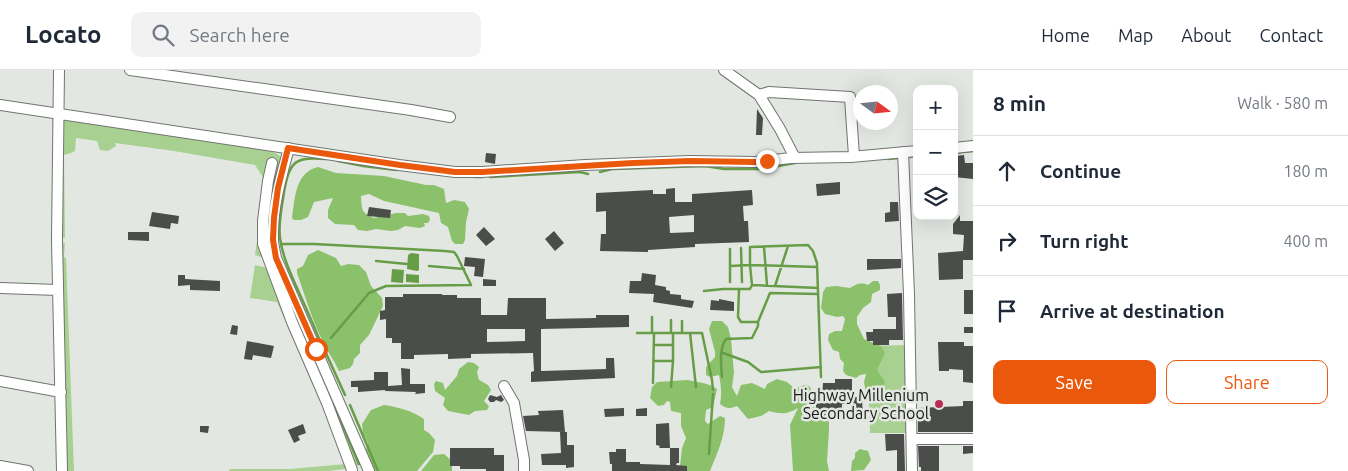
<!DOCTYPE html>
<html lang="en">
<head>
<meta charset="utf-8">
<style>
	body { margin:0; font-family:Ubuntu,sans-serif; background:#f2f2f3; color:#1f2937 }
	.controls { position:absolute; right:15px; top:15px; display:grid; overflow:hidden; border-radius:10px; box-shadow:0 5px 20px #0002 }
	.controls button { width:45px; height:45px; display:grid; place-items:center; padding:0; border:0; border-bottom:1px solid #e0e1e3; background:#fff; color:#1f2937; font:25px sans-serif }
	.compass { position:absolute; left:853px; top:15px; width:45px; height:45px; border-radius:50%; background:#fff; box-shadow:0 5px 20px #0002; rotate:105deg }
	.stop { position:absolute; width:15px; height:15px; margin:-11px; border:4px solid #ea580c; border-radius:50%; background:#fff }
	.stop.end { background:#ea580c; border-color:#fff; box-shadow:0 1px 5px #0008 }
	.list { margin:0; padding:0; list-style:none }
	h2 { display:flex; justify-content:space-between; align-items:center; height:65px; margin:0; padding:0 20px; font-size:21px }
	h2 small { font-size:16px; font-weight:400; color:#747a83 }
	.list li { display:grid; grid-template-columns:32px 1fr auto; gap:15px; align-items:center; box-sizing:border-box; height:70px; padding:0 20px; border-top:1px solid #e0e1e3 }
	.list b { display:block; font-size:19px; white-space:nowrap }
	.list em { font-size:16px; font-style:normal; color:#747a83 }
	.actions { display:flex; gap:10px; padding:15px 20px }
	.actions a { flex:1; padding:11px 0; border:1px solid #ea580c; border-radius:10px; text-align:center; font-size:18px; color:#ea580c }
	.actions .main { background:#ea580c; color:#fff }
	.icon { flex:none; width:28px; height:28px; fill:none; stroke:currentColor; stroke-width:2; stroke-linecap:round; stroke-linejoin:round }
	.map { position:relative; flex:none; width:973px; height:401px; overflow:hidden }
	header { display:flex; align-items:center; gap:30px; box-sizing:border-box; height:70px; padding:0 25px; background:#fff; border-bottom:1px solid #e0e1e3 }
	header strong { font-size:24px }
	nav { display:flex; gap:28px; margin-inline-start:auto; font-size:18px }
	.search { width:350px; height:45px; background:#f2f2f3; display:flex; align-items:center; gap:12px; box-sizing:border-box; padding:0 18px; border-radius:10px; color:#747a83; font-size:19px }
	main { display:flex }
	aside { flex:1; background:#fff }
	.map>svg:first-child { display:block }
	.green { fill:#a8d191 }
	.forest { fill:#8bc16b }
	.water { fill:#689d47 }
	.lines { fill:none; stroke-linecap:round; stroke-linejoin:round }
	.stream { stroke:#689d47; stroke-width:2.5 }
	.building { fill:#4a4d49; fill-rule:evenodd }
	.minor-casing { stroke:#717470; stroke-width:12 }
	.minor { stroke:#fff; stroke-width:10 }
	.route { stroke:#ea580c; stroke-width:6 }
	.poi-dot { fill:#bc2d56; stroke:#e3e7e2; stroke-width:2 }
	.labels { text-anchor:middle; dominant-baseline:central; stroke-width:5; stroke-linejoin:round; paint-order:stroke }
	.poi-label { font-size:16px; fill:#161715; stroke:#e3e7e2; text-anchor:end }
</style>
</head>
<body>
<header>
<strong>Locato</strong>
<div class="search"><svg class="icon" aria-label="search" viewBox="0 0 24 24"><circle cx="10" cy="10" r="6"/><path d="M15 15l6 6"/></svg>Search here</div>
<nav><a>Home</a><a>Map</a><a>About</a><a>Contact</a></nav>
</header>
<main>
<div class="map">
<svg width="973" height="401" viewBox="0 0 973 401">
	<rect width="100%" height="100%" fill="#e3e7e2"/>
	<path class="green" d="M 64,50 L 222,72 L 273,82 L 279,85 L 281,89 L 270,145 L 263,142 L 267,189 L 255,185 L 266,112 L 255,95 L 174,81 L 115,73 L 116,76 L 108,81 L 100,80 L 97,71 L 76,68 L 75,81 L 71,83 L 64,85 L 65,168 L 61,167 L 61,52 Z
		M 65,173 L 64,187 L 66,188 L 74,401 L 67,401 L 67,400 L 61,174 Z
		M 255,195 L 276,200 L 334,329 L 325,333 L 323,338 L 277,232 L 250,228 Z
		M 907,275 L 909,363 L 870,363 L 867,276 Z
		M 336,337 L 360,393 L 360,395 L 356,396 L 333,340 Z
		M 327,340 L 347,392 L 345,399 L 328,401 L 229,401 L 230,399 L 290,399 L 346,394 L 324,341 Z"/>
	<path class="forest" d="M 318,97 L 336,103 L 384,106 L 426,115 L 434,115 L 444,119 L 446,133 L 454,130 L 465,132 L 469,139 L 466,152 L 465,170 L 463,174 L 455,174 L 452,171 L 448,157 L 441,153 L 439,143 L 384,131 L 369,124 L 361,126 C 362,141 361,142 374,148 L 396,143 L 405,143 L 408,146 L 423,144 L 429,146 L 430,150 L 428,153 L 424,153 L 425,156 L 420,158 L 405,156 L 398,160 L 391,161 L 376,159 L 367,161 L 358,160 L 354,155 L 335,154 L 328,148 L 328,140 L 333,128 L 314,132 L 308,147 L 301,150 L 294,150 L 292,148 C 295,129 295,102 318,97 Z
		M 318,180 L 336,188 L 341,196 L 348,194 L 359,195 L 366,202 L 371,216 L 382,228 L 383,236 L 369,265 L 360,275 L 360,283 L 354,289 L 353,294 L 350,298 L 339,301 C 334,290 327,281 322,270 C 312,249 305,226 297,203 L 297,199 L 303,196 L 308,185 Z
		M 873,211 L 878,211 L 880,215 L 880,220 L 872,224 L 871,232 L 863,238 L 857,247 L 857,254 L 864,269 L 881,276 L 885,283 L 877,300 L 885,312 L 882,320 L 874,325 L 866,322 L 864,312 L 866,304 L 860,305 L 856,308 L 846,305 L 843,301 L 844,293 L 840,289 L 839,282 L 833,280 L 828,270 L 829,264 L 835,261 L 842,261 L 845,249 L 843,246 L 837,247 L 825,244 L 821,238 L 823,222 L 826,217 L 836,216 L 850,218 C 856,214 861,212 868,215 Z
		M 712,251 L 722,251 L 728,257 L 731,269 L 734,303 L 732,317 L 737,326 L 741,315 L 752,313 L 765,319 L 767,314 L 777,309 L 787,312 L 795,319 L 804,315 L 809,316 L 811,319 L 810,329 L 806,336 L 818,338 L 829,352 L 829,360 L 827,391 L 829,401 L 793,401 L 790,355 L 798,338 C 786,345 781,344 769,341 L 761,346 L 748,349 L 737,336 C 730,339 726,339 720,334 C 722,324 721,315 719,305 L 710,307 L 706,305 L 706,297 L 715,287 L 715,282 L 709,259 Z
		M 468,292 L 474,293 L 479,297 L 477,302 L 479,310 L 488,315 L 491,320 L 484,331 L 489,336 L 487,340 L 475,341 L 469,345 L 448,341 L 443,335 L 445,328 L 435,321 L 434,314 L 436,311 L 443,313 L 445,320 L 457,306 L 459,299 Z
		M 687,310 C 698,312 708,313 717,319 L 713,337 L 706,340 L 705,351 L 708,354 L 720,346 L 725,348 C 725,367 717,384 710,401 L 684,401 L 680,396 L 682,378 L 686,368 L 681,356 L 681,343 L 671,341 L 670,332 L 667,331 L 664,335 L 658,336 L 650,328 L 652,317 L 657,312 Z
		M 384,335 C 398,337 413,341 424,349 L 424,360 L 429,363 L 435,370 L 433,382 L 417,401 L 373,401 L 365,383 L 368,373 L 363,363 L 362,354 L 371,340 Z
		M 860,379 L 868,381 L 871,390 L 864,400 L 851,401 L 852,391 L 855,388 L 855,383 Z
		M 444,384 L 452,391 L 452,401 L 421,401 L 434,385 Z"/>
	<path class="water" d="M 411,183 L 419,184 L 419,200 L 417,201 L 407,199 L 408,185 Z
		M 392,199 L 404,200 L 403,213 L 391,212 Z
		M 406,204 L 419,205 L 419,213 L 406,212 Z"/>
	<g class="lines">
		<path class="stream" d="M 954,83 L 973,81
			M 909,87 L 917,86
			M 888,89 L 899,88
			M 338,91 L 363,96 L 396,100
			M 773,97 L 795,93
			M 600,102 L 612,99 L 705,96 L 724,99 L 761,99
			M 474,107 L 482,107
			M 490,107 L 580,102 L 588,104
			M 281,174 L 314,174 L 445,181 L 454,182 L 457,186 L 471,215 L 386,216 L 369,223 L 331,268
			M 764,177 L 767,215
			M 741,178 L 742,212
			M 730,179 L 730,212
			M 376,191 L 407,194
			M 429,196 L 464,199
			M 730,196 L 750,195 L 817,197
			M 752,215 L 750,195 L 750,177 L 808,175 L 813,181 L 817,193 L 821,307
			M 775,216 L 788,176
			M 704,221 L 723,219 L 750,219 L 752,215 L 818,218
			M 295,245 L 332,329
			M 652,247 L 652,263
			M 671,250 L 671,263
			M 682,251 L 682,263
			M 758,252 L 770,223 L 818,224
			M 637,263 L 702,263 L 712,310 L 713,320
			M 690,263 L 696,317
			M 320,271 C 313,253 305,236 297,218 C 290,202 282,185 280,168 C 278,153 282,137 284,122 C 290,89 296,87 327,89
			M 654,275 L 672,275
			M 325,281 L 345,325
			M 723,283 L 748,292 L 761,302 L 821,297
			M 654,291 L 673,291
			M 722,307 C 721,295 719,278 726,269 L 752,268 L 758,256 L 758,252 L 741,252 L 738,247 L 739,220
			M 653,313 L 654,263
			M 671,317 L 673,291 L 673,264
			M 350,335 L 378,401
			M 336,339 L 359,394
			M 709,384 L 713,324"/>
	</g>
	<path class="building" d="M 757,39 L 763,48 L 762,65 L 756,65 Z
		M 486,83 L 496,84 L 495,94 L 485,92 Z
		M 964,85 L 965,93 L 973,93 L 973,109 L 954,107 L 954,86 Z
		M 840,112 L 840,124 L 817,126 L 816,114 Z
		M 675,118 L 675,132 L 692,132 L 692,124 L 752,120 L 753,135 L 743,136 L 744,151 L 748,151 L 749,172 L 695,174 L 695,177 L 648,180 L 648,182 L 600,181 L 601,164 L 606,164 L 606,141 L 596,142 L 596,123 L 653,120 L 653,124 L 666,124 L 666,119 ZM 694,145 L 694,162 L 670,163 L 669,147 Z
		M 890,132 L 898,132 L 899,151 L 885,152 L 885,143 L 890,142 Z
		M 369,137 L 391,140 L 390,148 L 367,146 Z
		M 152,142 L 179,146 L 178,154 L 171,153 L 170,159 L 149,156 Z
		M 960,145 L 960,151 L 973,151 L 973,190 L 963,190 L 963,209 L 939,210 L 938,183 L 963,181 L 964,165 L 953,164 L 953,154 Z
		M 484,157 L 495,169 L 486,176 L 476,165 Z
		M 554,161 L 564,173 L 555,181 L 545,169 Z
		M 128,162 L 149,162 L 149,171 L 128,170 Z
		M 465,187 L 485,189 L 483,207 L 474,206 L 475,197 L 464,196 Z
		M 867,189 L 901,189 L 901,198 L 867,200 Z
		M 642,203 L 656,205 L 655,215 L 666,217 L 666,220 L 670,221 L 670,224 L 681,225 L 681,229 L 694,231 L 692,238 L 653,232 L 654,224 L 629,223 L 630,211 L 641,211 Z
		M 178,205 L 185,205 L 185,209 L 220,211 L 220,221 L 190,220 L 190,215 L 178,216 Z
		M 483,209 L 496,210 L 496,216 L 483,216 Z
		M 964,220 L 973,220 L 973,244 L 964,244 Z
		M 902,223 L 903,270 L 889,270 L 889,275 L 873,275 L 873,271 L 867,271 L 866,262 L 873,262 L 873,259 L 896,259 L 896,247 L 888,247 L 887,224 Z
		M 403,224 L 442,224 L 442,225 L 457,225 L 457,228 L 481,228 L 481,245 L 507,245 L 508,228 L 546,228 L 546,249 L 596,248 L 596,245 L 629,245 L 629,257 L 541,259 L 541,301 L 606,299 L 606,288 L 614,288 L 615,308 L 531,312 L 531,302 L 534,301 L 533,283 L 471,284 L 471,288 L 448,289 L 448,284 L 414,285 L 414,289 L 401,289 L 401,273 L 392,273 L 392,268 L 386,268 L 386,249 L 380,250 L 380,241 L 385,240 L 385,227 L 403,227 ZM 487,259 L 525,259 L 525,271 L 487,272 Z
		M 719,229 L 734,232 L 734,241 L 710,240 L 711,230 L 719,231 Z
		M 232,255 L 238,256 L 237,265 L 230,264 Z
		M 964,257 L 973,257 L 973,263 L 964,263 Z
		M 247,271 L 274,276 L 271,288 L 253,285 L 252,290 L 244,289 Z
		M 938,272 L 964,272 L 964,276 L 973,276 L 973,313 L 963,312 L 963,300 L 949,299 L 949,301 L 939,301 Z
		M 401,298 L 410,299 L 410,314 L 425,314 L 425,323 L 415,324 L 416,322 L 385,321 L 385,320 L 358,322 L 358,317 L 351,317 L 351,311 L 374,310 L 374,302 L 388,302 L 388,316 L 402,315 Z
		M 835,309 L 852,309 L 852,327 L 862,327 L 863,350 L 856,350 L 856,334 L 842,334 L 842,350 L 834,350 L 834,348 L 824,349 L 824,341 L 816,341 L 816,326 L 822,326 L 823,313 L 835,313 Z
		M 490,325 L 497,327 L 501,325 L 504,330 L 501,332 L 496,330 L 494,332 L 490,332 L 488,329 Z
		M 963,331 L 973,331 L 973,362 L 918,362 L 918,338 L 963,336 Z
		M 624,338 L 624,346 L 605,347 L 604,339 Z
		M 647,338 L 647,346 L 636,346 L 636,339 Z
		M 563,340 L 565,362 L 526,361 L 523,346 L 539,345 L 538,341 Z
		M 669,353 L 670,378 L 659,378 L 660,376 L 656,375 L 656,354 Z
		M 303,354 L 306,363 L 298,366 L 300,370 L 294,373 L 288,360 Z
		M 200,356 L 209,356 L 208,363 L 200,362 Z
		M 560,362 L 567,362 L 567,375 L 574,375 L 574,397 L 566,398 L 566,395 L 542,395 L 541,384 L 561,383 Z
		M 885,364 L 904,364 L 905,401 L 897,401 L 897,380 L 886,381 Z
		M 918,376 L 939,376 L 939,401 L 921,401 L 921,397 L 919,397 Z
		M 963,376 L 973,376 L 973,383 L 963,384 Z
		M 450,378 L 494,378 L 494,385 L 504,385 L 504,401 L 486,401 L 486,399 L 460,399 L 460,396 L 450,396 Z
		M 670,378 L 679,378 L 679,393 L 677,393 L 676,395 L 687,396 L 687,401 L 612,401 L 612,394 L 610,394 L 609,382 L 616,382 L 616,379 L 626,379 L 626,392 L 640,392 L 640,394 L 670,395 Z"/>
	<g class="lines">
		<defs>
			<path id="minor" d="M 59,0 L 57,170 L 62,401
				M 130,0 L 411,40 L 450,47
				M 724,0 L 759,25 L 780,59 L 795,88
				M 759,25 L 769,22 L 850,27 L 854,86
				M 0,35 L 399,95 L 455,102 L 482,102 L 585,95 L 690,91 L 755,92 L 791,88 L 851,87 L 917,81
				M 289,78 C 281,107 272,138 273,169 C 273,175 275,182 276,188 L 369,401
				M 954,78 L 973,76
				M 903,82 L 909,224 L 912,401
				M 272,93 L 268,111 L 263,151 L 263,174 L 292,252 L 327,333 L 352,400
				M 0,218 L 58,220
				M 0,311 L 61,322
				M 504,316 L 514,333 L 524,390 L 524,401
				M 912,369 L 973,369
				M 0,396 L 28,401"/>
		</defs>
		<use href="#minor" class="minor-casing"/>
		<use href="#minor" class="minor"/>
	</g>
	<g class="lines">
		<path class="route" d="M 316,279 L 276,188 L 273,170 L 274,148 L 278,118 L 288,78 L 400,95 L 455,102 L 482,102 L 633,93 L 690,91 L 755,92 L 767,91"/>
	</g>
	<circle class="poi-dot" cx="939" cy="334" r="5"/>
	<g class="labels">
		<g class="poi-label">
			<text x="929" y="325">Highway Millenium<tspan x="929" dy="18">Secondary School</tspan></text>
		</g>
	</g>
</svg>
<div class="controls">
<button>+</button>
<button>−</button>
<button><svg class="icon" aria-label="layers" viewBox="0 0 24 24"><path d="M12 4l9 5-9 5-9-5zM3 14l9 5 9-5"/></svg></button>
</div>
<svg class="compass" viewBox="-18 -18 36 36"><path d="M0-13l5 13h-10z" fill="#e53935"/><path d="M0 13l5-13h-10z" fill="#747a83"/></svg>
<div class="stop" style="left:316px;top:279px"></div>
<div class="stop end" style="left:767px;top:91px"></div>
</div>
<aside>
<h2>8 min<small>Walk · 580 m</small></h2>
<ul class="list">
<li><svg class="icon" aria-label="ahead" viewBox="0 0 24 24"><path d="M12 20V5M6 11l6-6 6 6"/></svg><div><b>Continue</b></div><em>180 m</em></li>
<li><svg class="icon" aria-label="right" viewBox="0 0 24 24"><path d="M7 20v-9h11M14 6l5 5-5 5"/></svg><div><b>Turn right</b></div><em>400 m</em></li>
<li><svg class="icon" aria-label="arrive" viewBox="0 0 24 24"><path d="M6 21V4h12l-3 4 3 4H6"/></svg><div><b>Arrive at destination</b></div></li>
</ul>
<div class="actions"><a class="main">Save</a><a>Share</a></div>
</aside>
</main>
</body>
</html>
